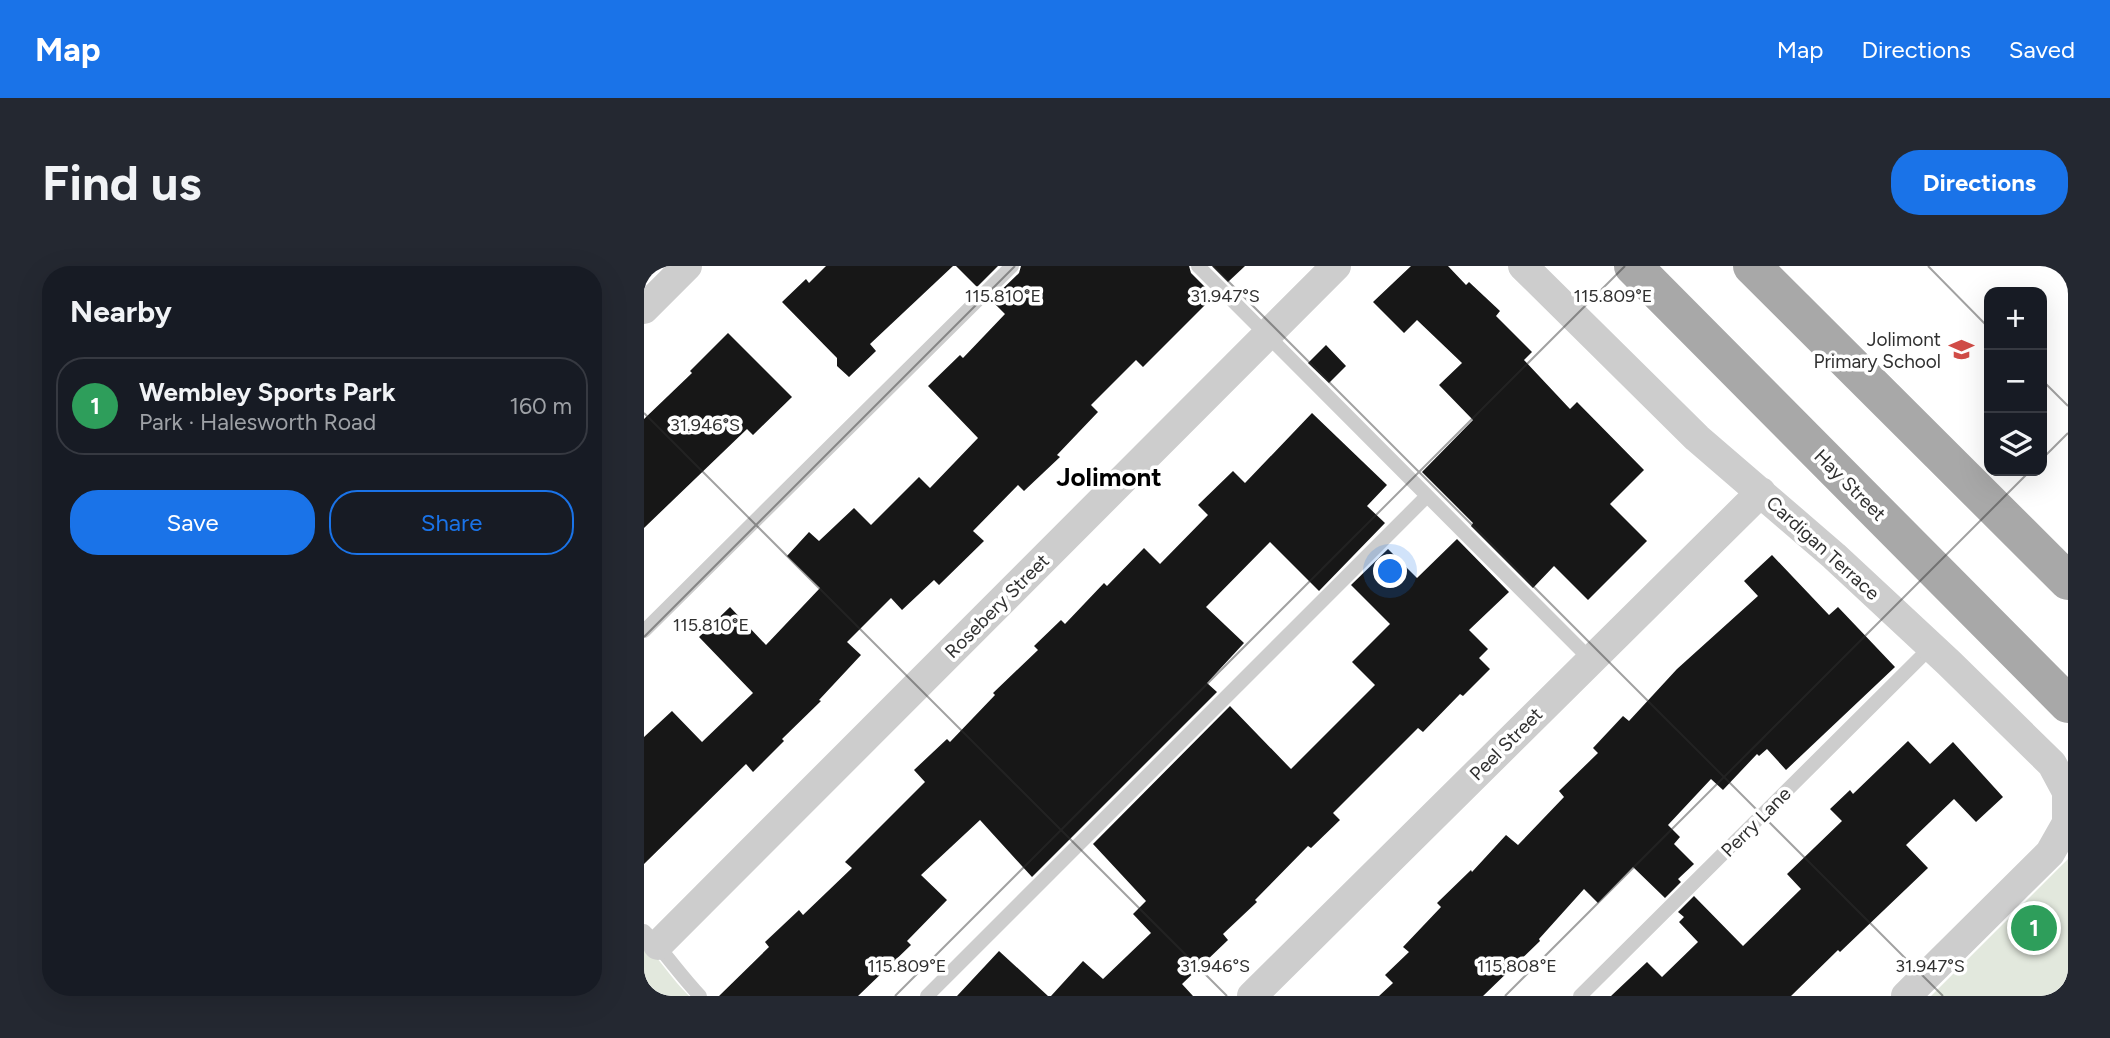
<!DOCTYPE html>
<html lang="en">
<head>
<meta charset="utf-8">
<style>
	body { margin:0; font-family:Figtree,sans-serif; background:#242831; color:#f1f3f6 }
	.controls { position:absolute; right:21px; top:21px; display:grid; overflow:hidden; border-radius:14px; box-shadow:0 7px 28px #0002 }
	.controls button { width:63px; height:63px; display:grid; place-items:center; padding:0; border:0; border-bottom:2px solid #363941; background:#171b24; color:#f1f3f6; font:35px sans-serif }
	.you { position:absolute; left:747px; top:306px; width:24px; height:24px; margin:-18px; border:5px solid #fff; border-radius:50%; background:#1a73e8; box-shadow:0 0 0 10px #1a73e833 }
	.badge { display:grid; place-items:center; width:46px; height:46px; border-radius:50%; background:#1a73e8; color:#fff; font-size:23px; font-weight:700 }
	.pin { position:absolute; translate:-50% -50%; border:4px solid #fff; box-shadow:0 2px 7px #0006 }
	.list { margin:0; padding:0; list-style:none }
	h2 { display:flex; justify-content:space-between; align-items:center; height:91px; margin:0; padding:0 28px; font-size:30px }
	h2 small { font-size:23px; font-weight:400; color:#9ea1a6 }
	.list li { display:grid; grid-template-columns:46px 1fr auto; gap:21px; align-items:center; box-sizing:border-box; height:98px; margin:0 14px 14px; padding:0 14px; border:2px solid #363941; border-radius:28px }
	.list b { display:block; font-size:26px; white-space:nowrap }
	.list p { margin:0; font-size:23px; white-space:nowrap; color:#9ea1a6 }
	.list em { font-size:23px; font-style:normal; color:#9ea1a6 }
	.actions { display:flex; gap:14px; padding:21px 28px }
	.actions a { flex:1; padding:16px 0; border:2px solid #1a73e8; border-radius:28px; text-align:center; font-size:24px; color:#1a73e8 }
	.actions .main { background:#1a73e8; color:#fff }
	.icon { flex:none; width:38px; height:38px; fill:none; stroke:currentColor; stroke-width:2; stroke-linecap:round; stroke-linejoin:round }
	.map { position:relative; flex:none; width:1424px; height:730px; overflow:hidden; border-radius:28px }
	header { display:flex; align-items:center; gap:42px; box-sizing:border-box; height:98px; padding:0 35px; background:#1a73e8; color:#fff }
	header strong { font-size:33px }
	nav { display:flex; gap:38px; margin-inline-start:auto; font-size:24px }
	.intro { display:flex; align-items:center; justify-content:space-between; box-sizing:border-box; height:168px; padding:0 42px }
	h1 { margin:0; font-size:49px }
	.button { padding:18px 32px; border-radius:28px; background:#1a73e8; color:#fff; font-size:24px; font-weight:700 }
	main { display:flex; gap:42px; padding:0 42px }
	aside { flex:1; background:#171b24; border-radius:28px; box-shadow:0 7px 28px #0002 }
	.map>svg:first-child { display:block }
	.green { fill:#e2e8dd }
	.building { fill:#171717 }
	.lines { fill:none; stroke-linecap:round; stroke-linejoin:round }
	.service { stroke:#cdcdcd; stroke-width:14 }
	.minor { stroke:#cdcdcd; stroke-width:30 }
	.primary { stroke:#a8a8a8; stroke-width:38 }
	.ticks { fill:none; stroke:#303030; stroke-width:2; stroke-opacity:0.45 }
	.labels { text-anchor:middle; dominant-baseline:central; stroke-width:7; stroke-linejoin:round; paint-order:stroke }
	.poi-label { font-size:19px; fill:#303030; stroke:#fff; text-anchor:end }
	.street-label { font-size:19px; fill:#303030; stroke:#fff }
	.district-label { font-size:26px; font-weight:bold; fill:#000; stroke:#fff }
	.ticks-label { font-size:18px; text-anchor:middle; fill:#303030; stroke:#fff; stroke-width:7; stroke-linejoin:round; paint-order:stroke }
</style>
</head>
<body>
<header>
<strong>Map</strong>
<nav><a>Map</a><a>Directions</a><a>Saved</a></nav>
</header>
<div class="intro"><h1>Find us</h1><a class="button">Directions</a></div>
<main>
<aside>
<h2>Nearby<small></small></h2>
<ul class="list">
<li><span class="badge" style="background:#2e9e5b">1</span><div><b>Wembley Sports Park</b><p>Park · Halesworth Road</p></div><em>160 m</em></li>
</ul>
<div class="actions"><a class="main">Save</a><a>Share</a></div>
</aside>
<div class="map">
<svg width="1424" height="730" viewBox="0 0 1424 730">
	<rect width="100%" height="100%" fill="#fff"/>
	<path class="green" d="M 1424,593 L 1424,730 L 1287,730 Z
		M 0,677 C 16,694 28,713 45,730 L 0,730 Z"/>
	<path class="building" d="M 182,0 L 309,0 L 226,78 L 232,85 L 205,111 L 193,100 L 193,92 L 138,36 L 162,13 L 165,17 Z
		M 312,0 L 354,0 L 333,21 Z
		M 377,0 L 545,0 L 547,7 L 570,30 L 499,101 L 492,94 L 447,139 L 454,146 L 413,189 L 416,191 L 380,225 L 374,219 L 329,265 L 340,275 L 295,319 L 290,314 L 258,344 L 247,332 L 203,376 L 217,389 L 175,434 L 177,435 L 138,473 L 140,475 L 109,506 L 102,498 L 0,598 L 0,471 L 28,445 L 58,476 L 109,427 L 55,371 L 86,341 L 122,379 L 176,322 L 143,290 L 165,266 L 175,275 L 210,242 L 227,259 L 275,211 L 286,222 L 334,172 L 284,120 L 316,89 L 319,92 L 361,48 L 347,34 L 375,7 Z
		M 568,0 L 601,0 L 584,16 Z
		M 767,0 L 804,0 L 822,19 L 825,16 L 856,45 L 852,50 L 888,86 L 880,94 L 926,143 L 933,136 L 1000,204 L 966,238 L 1003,275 L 944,334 L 910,300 L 889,322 L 827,260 L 829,257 L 778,206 L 829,154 L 795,119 L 818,97 L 773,54 L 760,67 L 729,36 Z
		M 84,67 L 148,131 L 109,169 L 103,163 L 0,262 L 0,153 L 48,107 L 46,105 Z
		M 682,79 L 702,100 L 685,117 L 664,97 Z
		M 668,147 L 743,219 L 723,240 L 741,257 L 675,325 L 626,276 L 562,341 L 600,377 L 563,417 L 573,426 L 388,611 L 336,554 L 277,609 L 303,634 L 263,675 L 267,679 L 214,730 L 75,730 L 125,681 L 121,676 L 155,644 L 159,649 L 208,602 L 201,596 L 281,516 L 270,504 L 303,473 L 306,476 L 351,429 L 349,427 L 394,384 L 390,380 L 417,354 L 421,358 L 460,317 L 463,320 L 500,282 L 516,298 L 564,249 L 554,239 L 589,205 L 601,217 Z
		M 813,273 L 865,326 L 825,364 L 844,383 L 835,392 L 846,403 L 819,430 L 816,428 L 779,466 L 774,462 L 689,547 L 696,554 L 667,582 L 664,580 L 611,634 L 613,636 L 579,668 L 584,674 L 538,718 L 549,730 L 407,730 L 439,695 L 459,713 L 507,667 L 489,648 L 502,635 L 449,578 L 586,440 L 647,503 L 731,419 L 708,396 L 746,358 L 707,319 L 744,283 L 773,312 Z
		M 1128,289 L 1185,349 L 1194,341 L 1251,401 L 1142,504 L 1123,483 L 1115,490 L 1113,488 L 1079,524 L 1067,513 L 1024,559 L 1036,571 L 1030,578 L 1050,598 L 1034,613 L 1037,616 L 1021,632 L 989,601 L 954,637 L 940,623 L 895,673 L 896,675 L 839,730 L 735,730 L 749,717 L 741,709 L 765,686 L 759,681 L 797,641 L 793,637 L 827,604 L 828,606 L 862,569 L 874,579 L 920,531 L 915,525 L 954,487 L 949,482 L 979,450 L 985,455 L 1033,403 L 1114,330 L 1100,315 Z
		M 1264,475 L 1286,498 L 1309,476 L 1359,531 L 1332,556 L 1310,533 L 1262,579 L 1284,602 L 1196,686 L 1194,684 L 1147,730 L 967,730 L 1003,696 L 1018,711 L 1054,676 L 1035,656 L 1040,651 L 1034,646 L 1050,630 L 1099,680 L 1157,623 L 1143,608 L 1198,555 L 1186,543 L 1206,524 L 1209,528 Z
		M 355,685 L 404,730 L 313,730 Z"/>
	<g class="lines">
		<path class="service" d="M 554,0 L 947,394
			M 0,365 L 368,0
			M 0,665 C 20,685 36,709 56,730
			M 283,730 L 783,230
			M 936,730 L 1287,381"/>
		<path class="minor" d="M 879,0 L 1053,172 L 1190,290 L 1305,397 L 1408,498 L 1423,526 L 1423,557 L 1406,587 L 1262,730
			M 0,43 L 43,0
			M 14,679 L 692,0
			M 608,730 L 1117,226"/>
		<path class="primary" d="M 989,0 L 1424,438
			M 1108,0 L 1424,315"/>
	</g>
	<path class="ticks" d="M 569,0 L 1299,730M 1284,0 L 1345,62M 1398,114 L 1424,140M 0,147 L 583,730M 1398,193 L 1424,167M 0,371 L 371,0M 251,730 L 981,0M 861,730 L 1386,205"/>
	<defs>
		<symbol id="school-bare" viewBox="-9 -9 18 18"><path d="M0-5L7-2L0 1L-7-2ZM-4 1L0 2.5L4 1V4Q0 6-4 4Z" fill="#d14c47" stroke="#fff" stroke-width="2.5" paint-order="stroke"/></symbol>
	</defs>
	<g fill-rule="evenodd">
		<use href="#school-bare" x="1300" y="66" width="35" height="35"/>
	</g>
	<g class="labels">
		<g class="poi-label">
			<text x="1297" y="73">Jolimont<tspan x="1297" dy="22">Primary School</tspan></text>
		</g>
		<g class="street-label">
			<text transform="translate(1206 219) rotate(45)">Hay Street</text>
			<text transform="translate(1179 282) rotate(42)">Cardigan Terrace</text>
			<text transform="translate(353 340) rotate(-45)">Rosebery Street</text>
			<text transform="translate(862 478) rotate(-45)">Peel Street</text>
			<text transform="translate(1112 556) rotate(-45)">Perry Lane</text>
		</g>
		<g class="district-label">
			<text x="465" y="211">Jolimont</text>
		</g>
	</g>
	<g class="ticks-label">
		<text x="359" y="36">115.810°E</text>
		<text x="581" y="36">31.947°S</text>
		<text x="969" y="36">115.809°E</text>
		<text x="61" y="165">31.946°S</text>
		<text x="67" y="365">115.810°E</text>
		<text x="263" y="706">115.809°E</text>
		<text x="571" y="706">31.946°S</text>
		<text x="873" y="706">115.808°E</text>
		<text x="1286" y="706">31.947°S</text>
	</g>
</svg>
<div class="controls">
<button>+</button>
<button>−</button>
<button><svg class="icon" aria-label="layers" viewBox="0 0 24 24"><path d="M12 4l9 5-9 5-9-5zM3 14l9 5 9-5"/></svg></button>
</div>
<div class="you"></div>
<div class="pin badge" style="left:1390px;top:662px;background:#2e9e5b">1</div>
</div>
</main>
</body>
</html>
